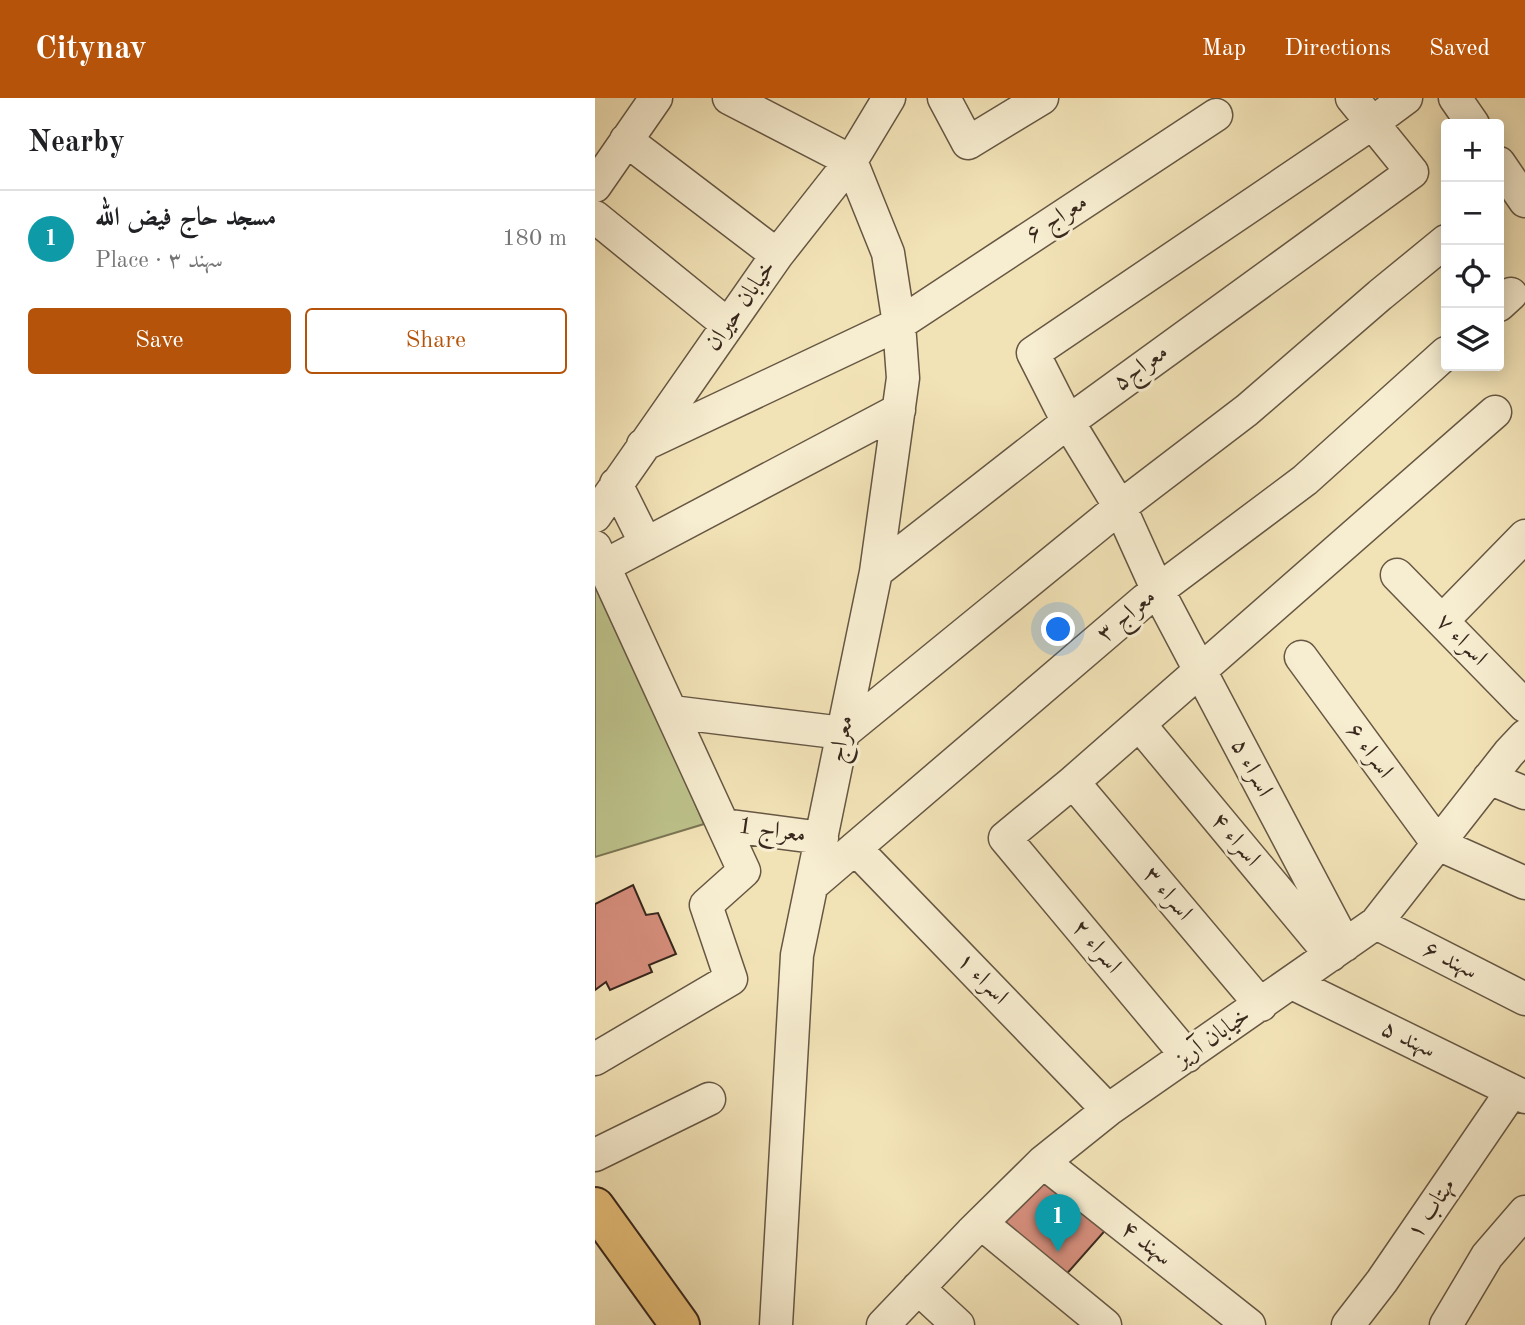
<!DOCTYPE html>
<html lang="en">
<head>
<meta charset="utf-8">
<style>
	body { margin:0; font-family:"Old Standard TT",Amiri,serif; background:#f2f2f2; color:#202124 }
	.controls { position:absolute; right:21px; top:21px; display:grid; overflow:hidden; border-radius:7px; box-shadow:0 4px 18px #0003 }
	.controls button { width:63px; height:63px; display:grid; place-items:center; padding:0; border:0; border-bottom:2px solid #e0e0e0; background:#fff; color:#202124; font:35px sans-serif }
	.you { position:absolute; left:464px; top:532px; width:24px; height:24px; margin:-18px; border:5px solid #fff; border-radius:50%; background:#1a73e8; box-shadow:0 0 0 10px #1a73e833 }
	.badge { display:grid; place-items:center; width:46px; height:46px; border-radius:50%; background:#b45309; color:#fff; font-size:23px; font-weight:700 }
	.pin { position:absolute; translate:-50% -58px; filter:drop-shadow(0 2px 4px #0008) }
	.pin::after { content:''; position:absolute; top:37px; width:24px; height:21px; background:inherit; clip-path:polygon(0 0,100% 0,50% 100%) }
	.list { margin:0; padding:0; list-style:none }
	h2 { display:flex; justify-content:space-between; align-items:center; height:91px; margin:0; padding:0 28px; font-size:30px }
	h2 small { font-size:23px; font-weight:400; color:#757577 }
	.list li { display:grid; grid-template-columns:46px 1fr auto; gap:21px; align-items:center; box-sizing:border-box; height:98px; padding:0 28px; border-top:2px solid #e0e0e0 }
	.list b { display:block; font-size:26px; white-space:nowrap }
	.list p { margin:0; font-size:23px; white-space:nowrap; color:#757577 }
	.list em { font-size:23px; font-style:normal; color:#757577 }
	.actions { display:flex; gap:14px; padding:21px 28px }
	.actions a { flex:1; padding:16px 0; border:2px solid #b45309; border-radius:7px; text-align:center; font-size:24px; color:#b45309 }
	.actions .main { background:#b45309; color:#fff }
	.icon { flex:none; width:38px; height:38px; fill:none; stroke:currentColor; stroke-width:2; stroke-linecap:round; stroke-linejoin:round }
	.map { position:relative; flex:none; width:930px; height:1227px; overflow:hidden }
	header { display:flex; align-items:center; gap:42px; box-sizing:border-box; height:98px; padding:0 35px; background:#b45309; color:#fff }
	header strong { font-size:33px }
	nav { display:flex; gap:38px; margin-inline-start:auto; font-size:24px }
	main { display:flex }
	aside { flex:1; background:#fff }
	.map>svg:first-child { display:block }
	.green { fill:#bec38c; stroke:#7b7654; stroke-width:2 }
	.building { fill:#d58e7c; stroke:#38281d; stroke-width:2 }
	.lines { fill:none; stroke-linecap:round; stroke-linejoin:round }
	.minor-casing { stroke:#665744; stroke-width:35 }
	.major-casing { stroke:#38281d; stroke-width:42 }
	.minor { stroke:#f7edd0; stroke-width:32 }
	.major { stroke:#e9c27c; stroke-width:38 }
	.labels { text-anchor:middle; dominant-baseline:central; stroke-width:6; stroke-linejoin:round; paint-order:stroke }
	.street-label { font-size:24px; fill:#38281d; stroke:#f7edd0 }
</style>
</head>
<body>
<header>
<strong>Citynav</strong>
<nav><a>Map</a><a>Directions</a><a>Saved</a></nav>
</header>
<main>
<aside>
<h2>Nearby<small></small></h2>
<ul class="list">
<li><span class="badge" style="background:#0f9aa8">1</span><div><b>مسجد حاج فیض الله</b><p>Place · سهند ۳</p></div><em>180 m</em></li>
</ul>
<div class="actions"><a class="main">Save</a><a>Share</a></div>
</aside>
<div class="map">
<svg width="930" height="1227" viewBox="0 0 930 1227">
	<rect width="100%" height="100%" fill="#f2e3b7"/>
	<filter id="stains"><feTurbulence type="fractalNoise" baseFrequency=".00286" numOctaves="4"/><feColorMatrix values="0 0 0 0 .2 0 0 0 0 .09 0 0 0 0 .02 0 0 0 .5 -.17"/></filter>
	<radialGradient id="worn" r=".72"><stop offset=".6" stop-color="#630" stop-opacity="0"/><stop offset="1" stop-color="#630" stop-opacity=".3"/></radialGradient>
	<path class="green" d="M 0,479 L 3,482 L 109,726 L 0,759 Z"/>
	<path class="building" d="M 38,787 L 51,817 L 63,815 L 81,856 L 54,867 L 57,874 L 15,892 L 11,884 L 0,892 L 0,806 Z
		M 445,1076 L 515,1127 L 468,1180 L 398,1124 Z"/>
	<g class="lines">
		<defs>
			<path id="minor" d="M 134,0 L 256,63 L 293,155 L 304,226 L 308,280 L 281,474 L 202,857 L 181,1227
				M 349,0 L 373,45 L 447,0
				M 860,0 L 878,26
				M 31,42 L 182,157
				M 904,65 L 930,103
				M 0,88 L 61,0
				M 0,119 L 133,227
				M 904,207 L 916,196
				M 48,347 L 304,226 L 621,17
				M 21,386 L 51,446
				M 0,418 L 182,157 L 256,63 L 294,0
				M 0,449 L 149,773 L 111,807 L 136,881 L 0,961
				M 9,468 L 304,312
				M 281,474 L 473,324 L 817,74 L 757,0
				M 802,477 L 930,608
				M 847,523 L 930,438
				M 706,559 L 843,746 L 930,785
				M 77,614 L 248,635 L 525,409 L 652,312 L 785,197 L 851,143
				M 544,626 L 736,857
				M 894,680 L 930,695
				M 478,684 L 666,907
				M 128,727 L 227,740
				M 260,750 L 513,1012
				M 217,787 L 550,502 L 710,382 L 851,255
				M 781,825 L 930,901
				M 750,847 L 563,493 L 525,409 L 473,324 L 438,255 L 776,26 L 811,0
				M 697,885 L 930,999
				M 592,958 L 410,740 L 478,684 L 900,314
				M 0,1057 L 114,1001
				M 448,1064 L 654,1227
				M 386,1125 L 510,1227
				M 323,1190 L 363,1227
				M 288,1227 L 376,1135 L 448,1064 L 513,1012 L 781,825 L 914,655 L 930,638
				M 753,1227 L 787,1183 L 917,993
				M 851,1227 L 892,1158 L 930,1114"/>
			<path id="major" d="M 0,1109 L 85,1227"/>
		</defs>
		<use href="#minor" class="minor-casing"/>
		<use href="#major" class="major-casing"/>
		<use href="#minor" class="minor"/>
		<use href="#major" class="major"/>
	</g>
	<g class="labels">
		<g class="street-label">
			<text transform="translate(462 121) rotate(-33)">معراج ۶</text>
			<text transform="translate(146 208) rotate(-55)">خیابان حیران</text>
			<text transform="translate(546 270) rotate(-36)">معراج۵</text>
			<text transform="translate(532 518) rotate(-40)">معراج ۳</text>
			<text transform="translate(866 542) rotate(46)">اسراء ۷</text>
			<text transform="translate(247 641) rotate(-78)">معراج</text>
			<text transform="translate(774 653) rotate(54)">اسراء ۶</text>
			<text transform="translate(656 670) rotate(62)">اسراء ۵</text>
			<text transform="translate(177 733) rotate(8)">معراج 1</text>
			<text transform="translate(640 742) rotate(50)">اسراء ۴</text>
			<text transform="translate(572 796) rotate(50)">اسراء ۳</text>
			<text transform="translate(501 849) rotate(50)">اسراء ۲</text>
			<text transform="translate(855 863) rotate(27)">سهند ۶</text>
			<text transform="translate(387 881) rotate(46)">اسراء ۱</text>
			<text transform="translate(618 940) rotate(-35)">خیابان آریز</text>
			<text transform="translate(813 942) rotate(26)">سهند ۵</text>
			<text transform="translate(837 1111) rotate(-56)">مهتاب ۱</text>
			<text transform="translate(551 1146) rotate(38)">سهند ۴</text>
		</g>
	</g>
	<rect width="100%" height="100%" filter="url(#stains)"/>
	<rect width="100%" height="100%" fill="url(#worn)"/>
</svg>
<div class="controls">
<button>+</button>
<button>−</button>
<button><svg class="icon" aria-label="locate" viewBox="0 0 24 24"><circle cx="12" cy="12" r="6"/><path d="M12 2v4M12 18v4M2 12h4M18 12h4"/></svg></button>
<button><svg class="icon" aria-label="layers" viewBox="0 0 24 24"><path d="M12 4l9 5-9 5-9-5zM3 14l9 5 9-5"/></svg></button>
</div>
<div class="you"></div>
<div class="pin badge" style="left:463px;top:1154px;background:#0f9aa8">1</div>
</div>
</main>
</body>
</html>
